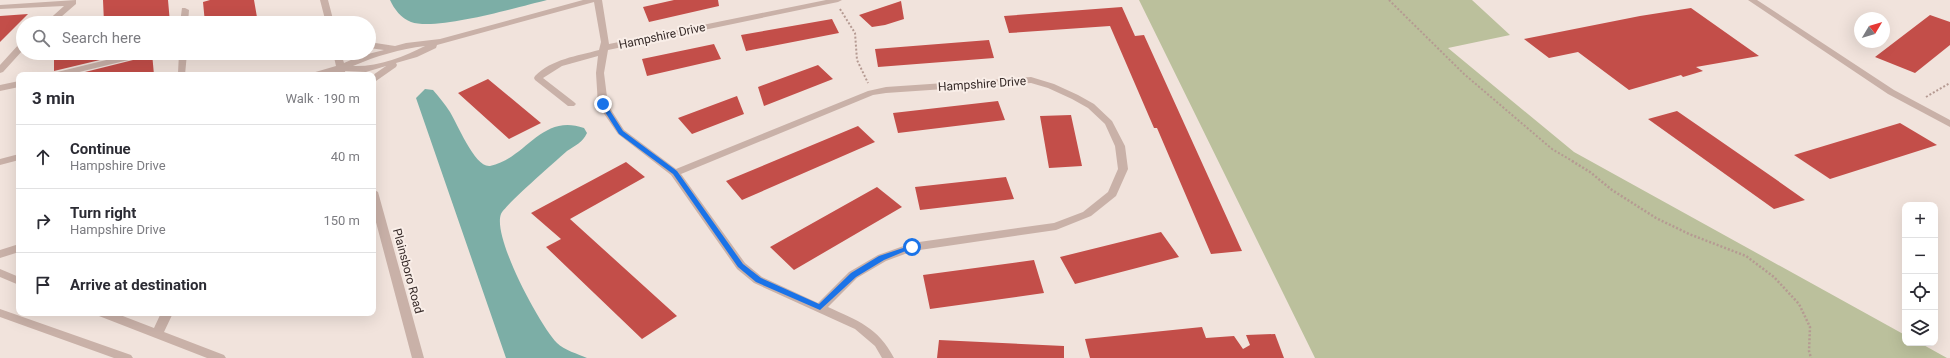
<!DOCTYPE html>
<html lang="en">
<head>
<meta charset="utf-8">
<style>
	body { margin:0; font-family:Roboto,sans-serif; background:#f2f2f3; color:#2b2b33 }
	.controls { position:absolute; right:12px; bottom:12px; display:grid; overflow:hidden; border-radius:8px; box-shadow:0 4px 16px #0002 }
	.controls button { width:36px; height:36px; display:grid; place-items:center; padding:0; border:0; border-bottom:1px solid #e1e1e2; background:#fff; color:#2b2b33; font:20px sans-serif }
	.compass { position:absolute; left:1854px; top:12px; width:36px; height:36px; border-radius:50%; background:#fff; box-shadow:0 4px 16px #0002; rotate:52deg }
	.stop { position:absolute; width:12px; height:12px; margin:-9px; border:3px solid #1a73e8; border-radius:50%; background:#fff }
	.stop.end { background:#1a73e8; border-color:#fff; box-shadow:0 1px 4px #0008 }
	.list { margin:0; padding:0; list-style:none }
	h2 { display:flex; justify-content:space-between; align-items:center; height:52px; margin:0; padding:0 16px; font-size:17px }
	h2 small { font-size:13px; font-weight:400; color:#7c7c81 }
	.list li { display:grid; grid-template-columns:26px 1fr auto; gap:12px; align-items:center; box-sizing:border-box; height:64px; padding:0 16px; border-top:1px solid #e1e1e2 }
	.list b { display:block; font-size:15px; white-space:nowrap }
	.list p { margin:0; font-size:13px; white-space:nowrap; color:#7c7c81 }
	.list em { font-size:13px; font-style:normal; color:#7c7c81 }
	.icon { flex:none; width:22px; height:22px; fill:none; stroke:currentColor; stroke-width:2; stroke-linecap:round; stroke-linejoin:round }
	.map { position:relative; flex:none; width:1950px; height:358px; overflow:hidden }
	.search { position:absolute; background:#fff; box-shadow:0 4px 16px #0002; left:16px; top:16px; width:360px; height:44px; display:flex; align-items:center; gap:10px; box-sizing:border-box; padding:0 14px; border-radius:22px; color:#7c7c81; font-size:15px }
	.panel { position:absolute; background:#fff; box-shadow:0 4px 16px #0002; left:16px; top:72px; width:360px; height:244px; border-radius:8px }
	.map>svg:first-child { display:block }
	.green { fill:#bbc09c }
	.water { fill:#7caea6 }
	.building { fill:#c34e49 }
	.lines { fill:none; stroke-linecap:round; stroke-linejoin:round }
	.path-far1 { stroke:#b59a92; stroke-width:2; stroke-dasharray:2 2; stroke-linecap:butt }
	.path { stroke:#b59a92; stroke-width:2.5; stroke-dasharray:2 2; stroke-linecap:butt }
	.minor { fill:#c9b1a8; fill-rule:evenodd }
	.route { fill:#1a73e8 }
	.labels { text-anchor:middle; dominant-baseline:central; stroke-width:4; stroke-linejoin:round; paint-order:stroke }
	.street-label { font-size:12px; fill:#362a28; stroke:#f9eee8 }
</style>
</head>
<body>
<div class="map">
<svg width="1950" height="358" viewBox="0 0 1950 358">
	<rect width="100%" height="100%" fill="#f1e3dc"/>
	<path class="green" d="M 1139,0 L 1472,0 L 1510,35 L 1448,48 L 1574,152 L 1905,335 L 1905,343 L 1920,343 L 1947,358 L 1315,358 Z"/>
	<path class="water" d="M 390,0 L 547,0 C 518,7 437,31 411,22 C 401,18 394,9 390,0 Z
		M 425,89 L 433,90 C 439,97 445,104 450,112 C 457,123 475,168 490,166 C 526,159 541,113 584,128 L 587,133 C 582,143 576,145 567,151 C 558,159 504,206 501,214 C 492,237 540,326 557,343 C 564,350 578,354 587,358 L 506,358 L 416,98 Z"/>
	<path class="building" d="M 103,0 L 168,0 L 170,23 L 104,23 Z
		M 210,0 L 254,0 L 258,23 L 205,23 L 203,2 Z
		M 674,0 L 718,0 L 719,6 L 649,22 L 643,7 Z
		M 901,1 L 904,19 L 885,25 L 872,27 L 859,15 Z
		M 1122,7 L 1135,36 L 1144,35 L 1242,251 L 1211,254 L 1157,128 L 1154,128 L 1110,26 L 1009,33 L 1004,16 Z
		M 1691,8 L 1759,56 L 1696,67 L 1703,71 L 1683,77 L 1681,75 L 1629,90 L 1578,52 L 1549,58 L 1524,39 L 1640,16 Z
		M 28,14 L 0,42 L 0,16 Z
		M 1930,15 L 1950,22 L 1950,45 L 1915,73 L 1875,57 Z
		M 832,19 L 839,33 L 746,51 L 741,35 Z
		M 989,40 L 994,58 L 878,67 L 875,49 Z
		M 714,44 L 721,59 L 647,76 L 642,59 Z
		M 54,53 L 129,53 L 54,71 Z
		M 152,53 L 154,75 L 73,75 L 149,56 Z
		M 818,65 L 833,79 L 764,106 L 758,87 Z
		M 488,79 L 541,123 L 509,139 L 458,93 Z
		M 737,96 L 744,114 L 692,134 L 678,118 Z
		M 998,101 L 1005,120 L 898,133 L 893,113 Z
		M 1677,111 L 1771,176 L 1805,200 L 1774,209 L 1648,119 Z
		M 1071,115 L 1082,166 L 1049,168 L 1040,116 Z
		M 1900,123 L 1937,145 L 1830,179 L 1794,155 Z
		M 858,126 L 875,142 L 742,200 L 726,181 Z
		M 626,162 L 645,177 L 570,219 L 677,316 L 642,339 L 546,247 L 561,239 L 531,213 Z
		M 1006,177 L 1014,199 L 920,210 L 915,187 Z
		M 877,187 L 902,207 L 794,270 L 770,247 Z
		M 1161,232 L 1179,257 L 1075,284 L 1060,257 Z
		M 1034,260 L 1044,293 L 930,309 L 923,275 Z
		M 1202,327 L 1206,338 L 1234,336 L 1243,349 L 1250,345 L 1246,335 L 1275,334 L 1284,358 L 1090,358 L 1085,339 Z
		M 939,340 L 1064,346 L 1064,358 L 937,358 Z"/>
	<g class="lines">
		<path class="path-far1" d="M 1389,0 L 1464,74 L 1552,149 L 1574,162
			M 840,9 L 855,33 L 857,60 L 868,83
			M 1926,97 L 1950,83"/>
		<path class="path" d="M 1572,161 L 1590,172 L 1612,190 L 1656,218 L 1689,234 L 1746,256 L 1774,277 L 1799,304 L 1810,327 L 1809,351 L 1811,358"/>
		<path class="minor" d="M 76,0 L 76,4 L 54,23 L 45,23 L 64,6 L 0,9 L 0,5 Z
			M 320,0 L 328,0 L 334,23 L 326,23 Z
			M 583,0 L 602,0 L 609,44 L 826,0 L 842,0 L 838,2 L 608,50 L 604,73 L 608,105 L 624,130 L 676,169 L 868,91 L 886,87 L 1031,77 L 1054,84 L 1078,95 L 1094,104 L 1112,121 L 1125,146 L 1128,169 L 1116,196 L 1091,216 L 1056,230 L 913,251 L 886,261 L 857,278 L 828,307 C 858,321 878,327 894,358 L 882,358 L 875,346 L 855,329 L 754,283 L 737,269 L 671,175 L 618,134 L 598,105 L 596,73 L 598,56 L 562,66 L 543,78 L 574,102 L 576,104 L 574,106 L 568,106 L 535,80 L 534,78 L 535,76 C 552,59 577,56 599,50 L 601,42 L 594,2 L 437,45 L 436,48 L 417,57 L 396,63 L 397,65 L 396,67 L 376,81 L 373,82 L 373,75 L 386,66 L 366,72 L 345,71 L 346,75 L 338,75 L 337,72 L 325,75 L 311,75 L 312,73 L 336,66 L 333,53 L 341,53 L 344,63 L 360,56 L 384,50 L 369,48 L 369,42 L 395,46 L 406,43 L 440,39 ZM 425,46 C 404,57 377,67 353,66 C 376,56 400,49 425,46 ZM 1031,83 L 1048,88 L 1072,99 L 1088,108 L 1105,124 L 1115,146 L 1118,169 L 1108,192 L 1083,212 L 1054,223 L 912,243 L 878,255 L 849,272 L 818,303 L 762,277 L 745,263 L 681,174 L 873,95 L 886,93 Z
			M 1748,0 L 1757,0 L 1894,90 L 1950,120 L 1950,127 L 1888,94 Z
			M 182,8 L 185,8 L 189,10 L 188,23 L 180,23 Z
			M 23,42 L 23,50 L 3,72 L 0,73 L 0,65 L 20,43 Z
			M 135,53 L 150,53 L 149,55 L 67,75 L 52,75 L 53,73 Z
			M 179,53 L 187,53 L 185,75 L 179,75 L 178,73 Z
			M 19,81 L 19,87 L 0,91 L 0,85 Z
			M 19,154 L 19,160 L 0,165 L 0,159 Z
			M 373,189 L 378,192 L 424,358 L 412,358 L 373,211 Z
			M 19,244 L 19,252 L 0,258 L 0,250 Z
			M 0,269 L 19,277 L 19,285 L 0,277 Z
			M 0,309 L 131,355 L 133,358 L 114,358 L 0,317 Z
			M 97,313 L 115,313 L 154,328 L 161,313 L 173,313 L 164,332 L 224,355 L 226,358 L 207,358 L 99,316 Z"/>
	</g>
	<path class="route" d="M 601,103 L 605,103 L 623,131 L 677,171 L 743,264 L 761,278 L 819,304 L 851,273 L 879,256 L 912,245 L 915,247 L 884,260 L 856,277 L 820,310 L 756,282 L 738,267 L 673,174 L 619,134 L 600,104 Z"/>
	<g class="labels">
		<g class="street-label">
			<text transform="translate(662 36) rotate(-12)">Hampshire Drive</text>
			<text transform="translate(982 84) rotate(-4)">Hampshire Drive</text>
			<text transform="translate(408 271) rotate(75)">Plainsboro Road</text>
		</g>
	</g>
</svg>
<div class="controls">
<button>+</button>
<button>−</button>
<button><svg class="icon" aria-label="locate" viewBox="0 0 24 24"><circle cx="12" cy="12" r="6"/><path d="M12 2v4M12 18v4M2 12h4M18 12h4"/></svg></button>
<button><svg class="icon" aria-label="layers" viewBox="0 0 24 24"><path d="M12 4l9 5-9 5-9-5zM3 14l9 5 9-5"/></svg></button>
</div>
<svg class="compass" viewBox="-18 -18 36 36"><path d="M0-13l5 13h-10z" fill="#e53935"/><path d="M0 13l5-13h-10z" fill="#7c7c81"/></svg>
<div class="stop" style="left:912px;top:247px"></div>
<div class="stop end" style="left:603px;top:104px"></div>
<div class="search"><svg class="icon" aria-label="search" viewBox="0 0 24 24"><circle cx="10" cy="10" r="6"/><path d="M15 15l6 6"/></svg>Search here</div>
<section class="panel">
<h2>3 min<small>Walk · 190 m</small></h2>
<ul class="list">
<li><svg class="icon" aria-label="ahead" viewBox="0 0 24 24"><path d="M12 20V5M6 11l6-6 6 6"/></svg><div><b>Continue</b><p>Hampshire Drive</p></div><em>40 m</em></li>
<li><svg class="icon" aria-label="right" viewBox="0 0 24 24"><path d="M7 20v-9h11M14 6l5 5-5 5"/></svg><div><b>Turn right</b><p>Hampshire Drive</p></div><em>150 m</em></li>
<li><svg class="icon" aria-label="arrive" viewBox="0 0 24 24"><path d="M6 21V4h12l-3 4 3 4H6"/></svg><div><b>Arrive at destination</b></div></li>
</ul>
</section>
</div>
</body>
</html>
